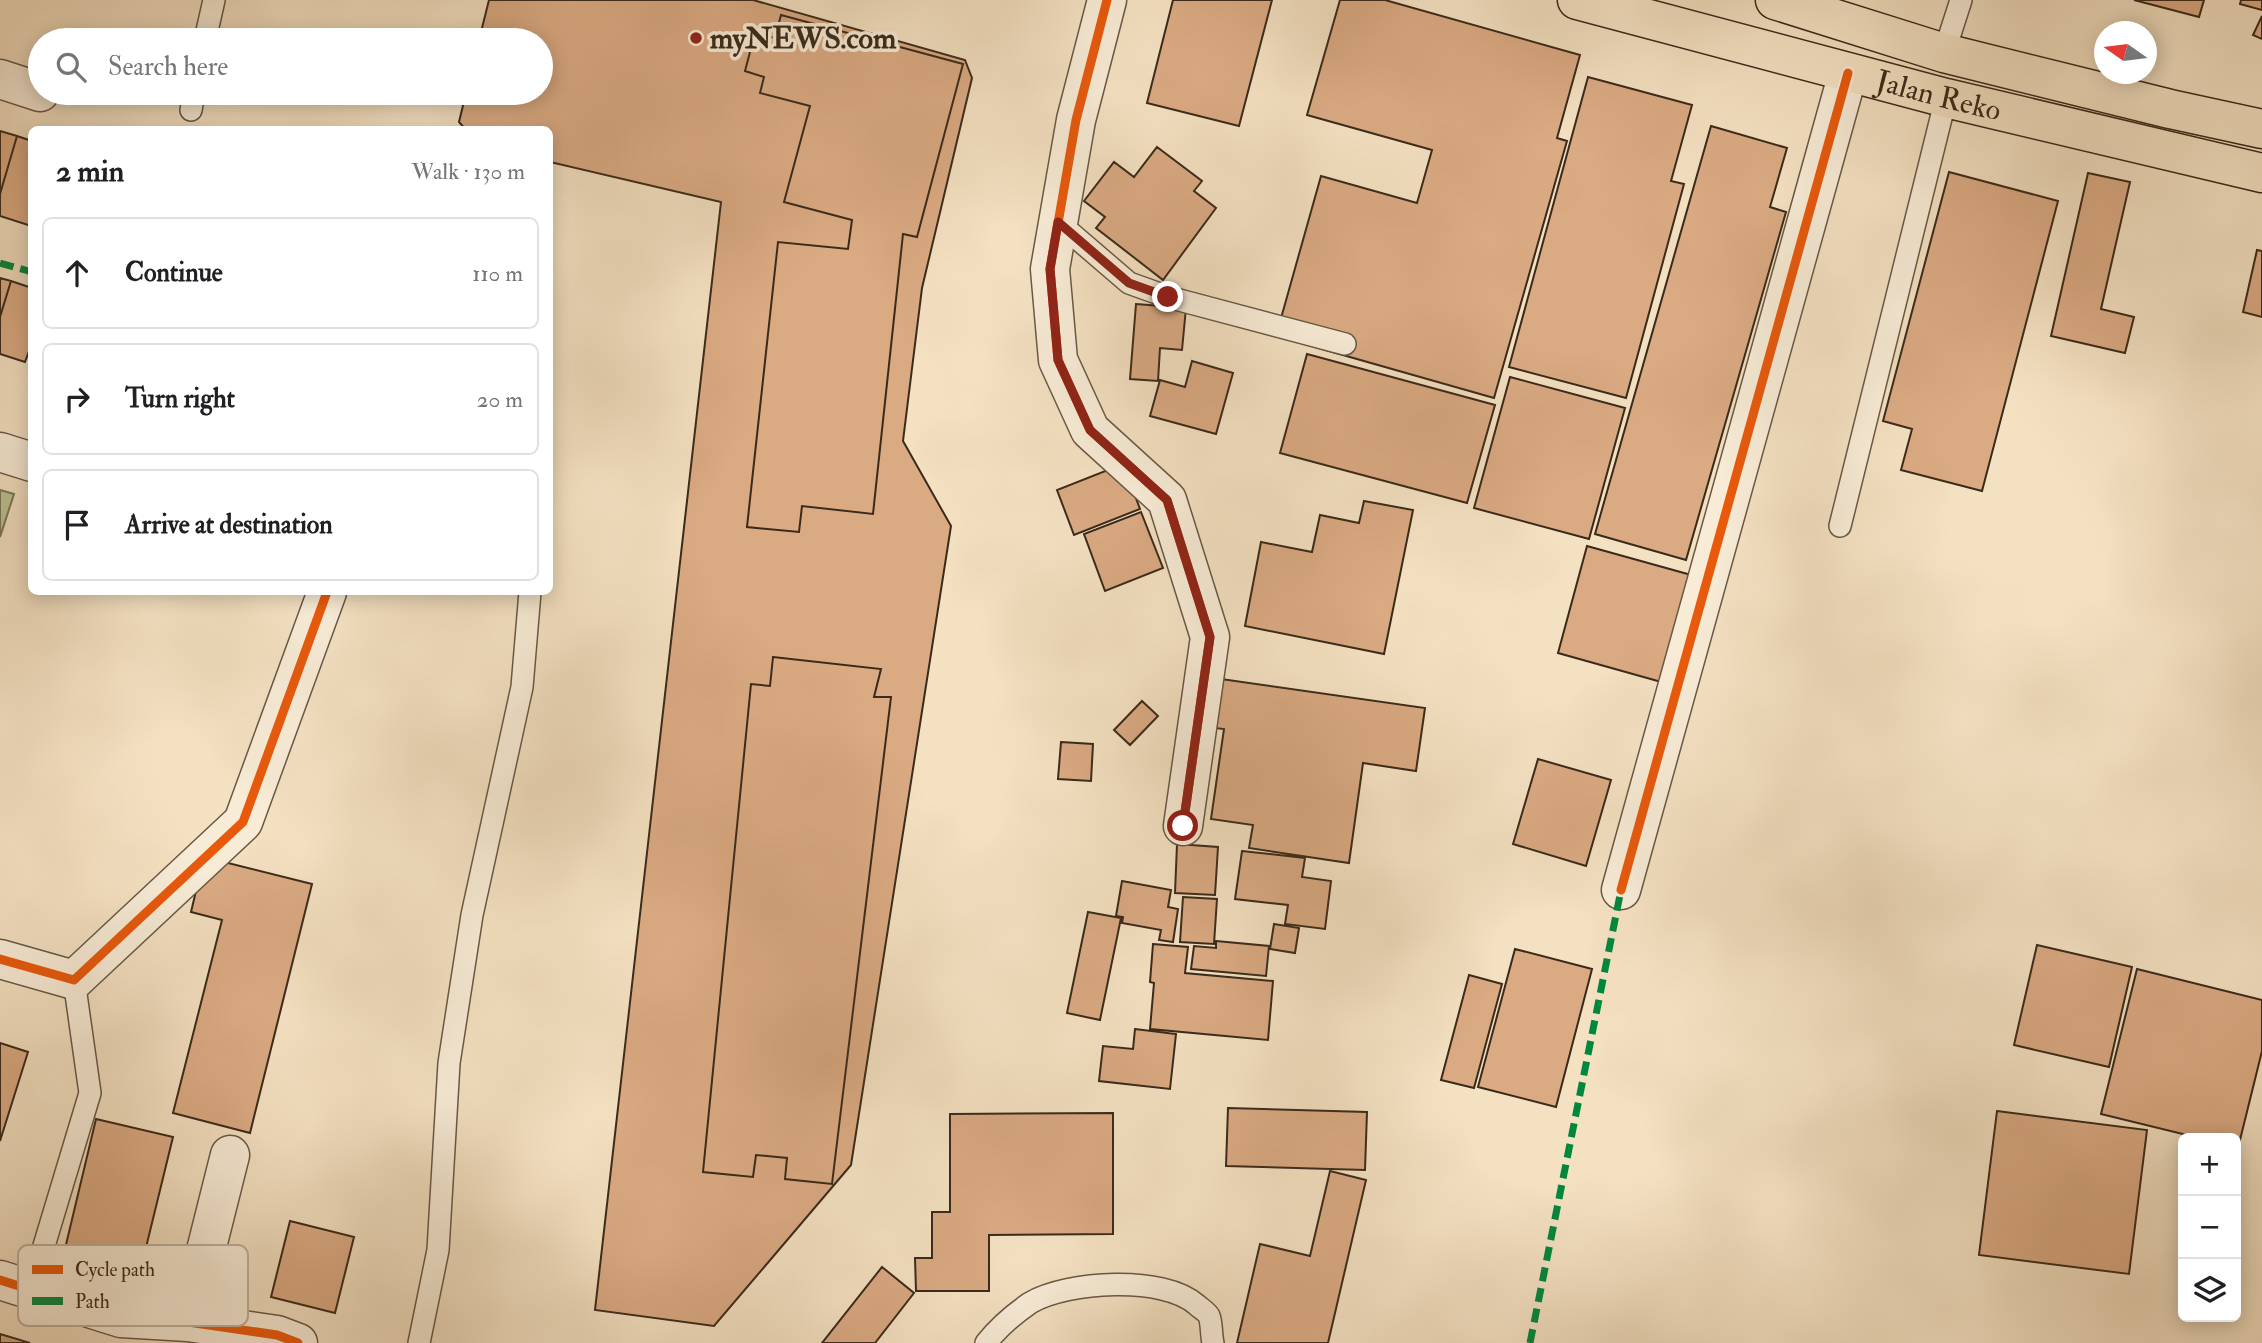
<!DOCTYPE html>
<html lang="en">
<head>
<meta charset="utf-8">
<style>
	body { margin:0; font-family:"IM FELL Double Pica",serif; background:#f6f6f6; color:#202124 }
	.controls { position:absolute; right:21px; bottom:21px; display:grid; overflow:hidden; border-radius:10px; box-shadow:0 4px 18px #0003 }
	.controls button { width:63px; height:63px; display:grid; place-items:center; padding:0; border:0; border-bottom:2px solid #e0e0e0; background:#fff; color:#202124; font:35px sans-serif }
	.compass { position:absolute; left:2094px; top:21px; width:63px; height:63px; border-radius:50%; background:#fff; box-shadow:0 4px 18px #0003; rotate:284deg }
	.stop { position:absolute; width:21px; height:21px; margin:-16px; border:5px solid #8f2418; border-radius:50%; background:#fff }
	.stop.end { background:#8f2418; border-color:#fff; box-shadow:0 2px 7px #0008 }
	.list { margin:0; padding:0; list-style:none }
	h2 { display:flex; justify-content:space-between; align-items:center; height:91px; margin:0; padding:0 28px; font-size:30px }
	h2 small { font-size:23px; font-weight:400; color:#757577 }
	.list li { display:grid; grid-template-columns:46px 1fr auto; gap:21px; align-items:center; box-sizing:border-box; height:112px; margin:0 14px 14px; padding:0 14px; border:2px solid #e0e0e0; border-radius:10px }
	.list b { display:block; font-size:26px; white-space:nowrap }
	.list em { font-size:23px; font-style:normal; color:#757577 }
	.icon { flex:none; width:38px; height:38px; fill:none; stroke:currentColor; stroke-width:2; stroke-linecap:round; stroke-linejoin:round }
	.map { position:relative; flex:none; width:2262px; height:1343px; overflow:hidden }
	.search { position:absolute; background:#fff; box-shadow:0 4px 18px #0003; left:28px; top:28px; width:525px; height:77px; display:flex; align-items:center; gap:18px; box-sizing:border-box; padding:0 24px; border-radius:38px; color:#757577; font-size:26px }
	.panel { position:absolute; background:#fff; box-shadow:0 4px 18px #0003; left:28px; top:126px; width:525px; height:469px; border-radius:10px }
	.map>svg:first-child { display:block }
	.green { fill:#bbc394; stroke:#7a7658; stroke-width:2 }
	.building { fill:#daaa83; stroke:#3a2a1b; stroke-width:2 }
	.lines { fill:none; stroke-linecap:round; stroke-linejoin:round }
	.service-casing { stroke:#685845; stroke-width:24 }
	.minor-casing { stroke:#685845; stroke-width:41 }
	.primary-casing { stroke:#3a2a1b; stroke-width:41 }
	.service { stroke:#f8ecd7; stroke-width:21 }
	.minor { stroke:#f8ecd7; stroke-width:38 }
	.primary { stroke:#f4e1c2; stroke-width:38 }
	.quiet { stroke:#00873e; stroke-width:7; stroke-dasharray:14 7; stroke-linecap:butt }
	.cycleway-casing { stroke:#f8ecd7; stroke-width:13 }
	.cycleway { stroke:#e8590c; stroke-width:9 }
	.route { stroke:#8f2418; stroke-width:9 }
	.poi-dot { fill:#8f2418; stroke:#f8ecd7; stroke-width:2.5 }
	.labels { text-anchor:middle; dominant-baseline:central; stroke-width:7; stroke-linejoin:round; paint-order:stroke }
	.poi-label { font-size:30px; font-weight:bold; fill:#3a2a1b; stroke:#f8ecd7; text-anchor:start }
	.street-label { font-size:30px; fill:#3a2a1b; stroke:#f8ecd7 }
	.key { fill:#f8ecd7; stroke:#bfb29f; stroke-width:2 }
	.key-label { font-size:19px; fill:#3a2a1b }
</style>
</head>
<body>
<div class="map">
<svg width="2262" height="1343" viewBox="0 0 2262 1343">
	<rect width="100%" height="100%" fill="#f4e1c2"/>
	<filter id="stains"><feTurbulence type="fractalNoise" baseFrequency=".00286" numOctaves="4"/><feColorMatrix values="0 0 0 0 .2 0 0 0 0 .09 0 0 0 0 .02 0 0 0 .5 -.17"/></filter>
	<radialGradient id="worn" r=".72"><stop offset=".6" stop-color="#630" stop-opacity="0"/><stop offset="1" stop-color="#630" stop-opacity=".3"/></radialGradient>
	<path class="green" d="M 0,490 L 14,494 L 0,537 Z"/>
	<path class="building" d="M 489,0 L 753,0 L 965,60 L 972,78 L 922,288 L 903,441 L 951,526 L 851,1165 L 714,1326 L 595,1310 L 721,202 L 550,162 L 550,130 L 466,130 L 459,122 L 466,93 L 541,93 L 541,40 L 479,40 Z
		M 1173,0 L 1272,0 L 1239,126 L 1147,103 Z
		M 1340,0 L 1385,0 L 1580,55 L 1557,138 L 1567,141 L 1494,398 L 1276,336 L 1321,176 L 1417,203 L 1432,150 L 1307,115 Z
		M 2134,0 L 2204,0 L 2199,17 Z
		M 2241,0 L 2262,0 L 2262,10 L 2240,4 Z
		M 781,15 L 963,64 L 917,237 L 903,234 L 873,514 L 802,506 L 799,532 L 747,527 L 778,242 L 848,249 L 852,220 L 784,202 L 810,106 L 760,93 L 764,77 L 745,71 L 755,33 L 775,38 Z
		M 2262,16 L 2262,39 L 2253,35 Z
		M 1588,77 L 1692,105 L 1671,181 L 1684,184 L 1626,398 L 1509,367 Z
		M 1711,126 L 1787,148 L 1770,207 L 1786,212 L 1686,560 L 1595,534 Z
		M 0,131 L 17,136 L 0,194 Z
		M 17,136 L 32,141 L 31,226 L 0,216 L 0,194 Z
		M 1157,147 L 1202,181 L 1194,191 L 1216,208 L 1163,280 L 1096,228 L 1105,217 L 1084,201 L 1114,162 L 1134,177 Z
		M 1949,172 L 2058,201 L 1982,491 L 1901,470 L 1912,429 L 1883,421 Z
		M 2088,173 L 2130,182 L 2101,309 L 2134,317 L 2125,353 L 2051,336 Z
		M 2257,250 L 2262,251 L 2262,317 L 2243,312 Z
		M 0,278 L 11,281 L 0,317 Z
		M 11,281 L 32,288 L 32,343 L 25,362 L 0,354 L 0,317 Z
		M 1136,304 L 1186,308 L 1182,350 L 1160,348 L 1158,381 L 1130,379 Z
		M 1307,354 L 1495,405 L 1467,503 L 1280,453 Z
		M 1192,361 L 1233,373 L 1216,434 L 1150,416 L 1160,380 L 1185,387 Z
		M 1510,377 L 1625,408 L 1589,539 L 1474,508 Z
		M 1123,464 L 1140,509 L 1074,535 L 1057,490 Z
		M 1364,501 L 1413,510 L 1384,654 L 1245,626 L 1261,542 L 1312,552 L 1320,515 L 1359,523 Z
		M 1141,512 L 1163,568 L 1105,591 L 1084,534 Z
		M 1587,546 L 1702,578 L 1672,685 L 1558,653 Z
		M 773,657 L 881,669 L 874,697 L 891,697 L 832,1184 L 785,1179 L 787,1158 L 756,1155 L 753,1177 L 703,1172 L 751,684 L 770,686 Z
		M 1214,678 L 1425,708 L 1416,771 L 1363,763 L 1349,863 L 1249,848 L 1253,825 L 1211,819 L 1224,729 L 1207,727 Z
		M 1142,701 L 1158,716 L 1130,745 L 1114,730 Z
		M 1061,742 L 1093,744 L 1091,781 L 1058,779 Z
		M 1538,759 L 1611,780 L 1586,866 L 1513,844 Z
		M 1177,844 L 1218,847 L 1215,895 L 1175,893 Z
		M 1242,851 L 1305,858 L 1302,877 L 1331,881 L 1325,929 L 1285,924 L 1288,905 L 1235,899 Z
		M 204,857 L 312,884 L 250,1133 L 173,1113 L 222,920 L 191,912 Z
		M 1122,881 L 1171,890 L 1168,907 L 1178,909 L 1173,942 L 1159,940 L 1161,930 L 1122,923 L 1123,917 L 1116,916 Z
		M 1183,897 L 1217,899 L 1214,944 L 1180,942 Z
		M 1088,912 L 1121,918 L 1100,1020 L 1067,1013 Z
		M 1274,924 L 1299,928 L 1295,953 L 1270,949 Z
		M 1216,941 L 1269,946 L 1266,976 L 1191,969 L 1194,946 L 1216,948 Z
		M 1153,944 L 1188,947 L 1185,973 L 1273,981 L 1268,1040 L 1150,1029 L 1154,983 L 1150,982 Z
		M 2037,945 L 2132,967 L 2109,1067 L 2014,1045 Z
		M 1515,949 L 1592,969 L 1556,1107 L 1478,1087 Z
		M 2137,969 L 2262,1000 L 2262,1051 L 2238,1148 L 2236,1147 L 2236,1138 L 2199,1138 L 2101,1114 Z
		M 1469,975 L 1502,984 L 1474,1088 L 1441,1080 Z
		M 1135,1029 L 1176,1034 L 1170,1089 L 1099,1081 L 1103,1046 L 1133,1049 Z
		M 0,1043 L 28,1052 L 0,1141 Z
		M 1228,1108 L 1367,1112 L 1365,1170 L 1226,1166 Z
		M 1997,1111 L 2147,1130 L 2129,1274 L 1979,1255 Z
		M 1113,1113 L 1113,1234 L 989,1235 L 989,1291 L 916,1291 L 915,1258 L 932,1258 L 932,1212 L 950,1212 L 950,1114 Z
		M 96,1119 L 173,1137 L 140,1272 L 64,1253 Z
		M 1330,1171 L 1366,1180 L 1328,1343 L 1237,1343 L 1260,1244 L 1310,1256 Z
		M 290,1221 L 354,1237 L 335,1313 L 271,1297 Z
		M 882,1267 L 914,1293 L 875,1343 L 822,1343 Z
		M 0,1334 L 30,1343 L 0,1343 Z"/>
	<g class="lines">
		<defs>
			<path id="service" d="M 205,40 L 214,0
				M 1944,53 L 1961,0
				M 191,110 L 194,93
				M 1058,222 L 1129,283 L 1168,297 L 1345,344
				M 1840,526 L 1946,98
				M 31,1289 L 90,1093 L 74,980
				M 419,1343 L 438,1250 L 449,1063 L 472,915 L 522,687 L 530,592
				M 986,1343 C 998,1328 1014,1314 1030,1303 C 1067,1281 1164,1275 1197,1305 C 1200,1308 1207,1312 1209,1316 C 1212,1323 1211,1335 1213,1343"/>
			<path id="minor" d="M 1107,0 L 1076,120 L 1050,269 L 1058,360 L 1090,430 L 1167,500 L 1210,637 L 1183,826
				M 0,79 L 40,92
				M 0,452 L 32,462
				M 1621,890 L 1848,73
				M 0,959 L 74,980 L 243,822 L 327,592
				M 0,1280 L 121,1318 L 188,1322 L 277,1335 L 298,1343
				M 188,1322 L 230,1155"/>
			<g id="primary">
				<path id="s1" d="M 1577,0 L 1946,98 L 2262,173"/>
				<path d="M 1775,0 L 1944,53 L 2170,109 L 2262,129"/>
			</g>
		</defs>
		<use href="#service" class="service-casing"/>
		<use href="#minor" class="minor-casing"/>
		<use href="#primary" class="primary-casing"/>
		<use href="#service" class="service"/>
		<use href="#minor" class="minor"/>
		<use href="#primary" class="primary"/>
		<path class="quiet" d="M 0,263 L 32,272
			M 1530,1343 L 1621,890"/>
		<defs>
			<path id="cycleway" d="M 1107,0 L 1076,120 L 1050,269 L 1058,360 L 1090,430 L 1167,500 L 1210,637 L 1183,826
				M 1621,890 L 1848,73
				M 0,959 L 74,980 L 243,822 L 327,592
				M 0,1280 L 121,1318 L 188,1322 L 277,1335 L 298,1343"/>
		</defs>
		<use href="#cycleway" class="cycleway-casing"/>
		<use href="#cycleway" class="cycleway"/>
	</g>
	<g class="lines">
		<path class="route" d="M 1168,297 L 1129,283 L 1058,222 L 1050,269 L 1058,360 L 1090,430 L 1167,500 L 1210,637 L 1183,826"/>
	</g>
	<circle class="poi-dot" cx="696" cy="38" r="7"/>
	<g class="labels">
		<g class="poi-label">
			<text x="710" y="38">myNEWS.com</text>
		</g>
		<g class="street-label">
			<text stroke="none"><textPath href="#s1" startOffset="374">Jalan Reko</textPath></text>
		</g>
	</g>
	<rect x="18" y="1245" width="230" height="81" rx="10" class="key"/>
	<rect x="32" y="1265" width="31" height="9" fill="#e8590c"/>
	<rect x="32" y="1297" width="31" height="8" fill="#00873e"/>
	<g class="key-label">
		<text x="75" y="1276">Cycle path</text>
		<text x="75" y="1308">Path</text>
	</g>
	<rect width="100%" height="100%" filter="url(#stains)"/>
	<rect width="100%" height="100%" fill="url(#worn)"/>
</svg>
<div class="controls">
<button>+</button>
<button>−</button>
<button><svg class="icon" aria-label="layers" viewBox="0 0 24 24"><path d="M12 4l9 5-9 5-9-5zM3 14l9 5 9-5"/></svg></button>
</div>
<svg class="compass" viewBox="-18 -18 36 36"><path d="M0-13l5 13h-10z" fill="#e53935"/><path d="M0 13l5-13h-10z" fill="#757577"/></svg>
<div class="stop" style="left:1183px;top:826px"></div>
<div class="stop end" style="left:1168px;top:297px"></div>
<div class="search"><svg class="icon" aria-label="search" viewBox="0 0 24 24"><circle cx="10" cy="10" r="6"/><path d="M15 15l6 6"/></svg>Search here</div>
<section class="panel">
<h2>2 min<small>Walk · 130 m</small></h2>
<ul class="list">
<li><svg class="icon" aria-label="ahead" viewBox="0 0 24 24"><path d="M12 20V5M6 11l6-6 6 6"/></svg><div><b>Continue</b></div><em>110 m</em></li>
<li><svg class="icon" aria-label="right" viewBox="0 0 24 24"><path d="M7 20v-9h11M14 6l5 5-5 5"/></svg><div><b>Turn right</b></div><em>20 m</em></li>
<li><svg class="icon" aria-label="arrive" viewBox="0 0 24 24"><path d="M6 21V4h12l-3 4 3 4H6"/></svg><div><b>Arrive at destination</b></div></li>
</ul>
</section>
</div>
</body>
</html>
